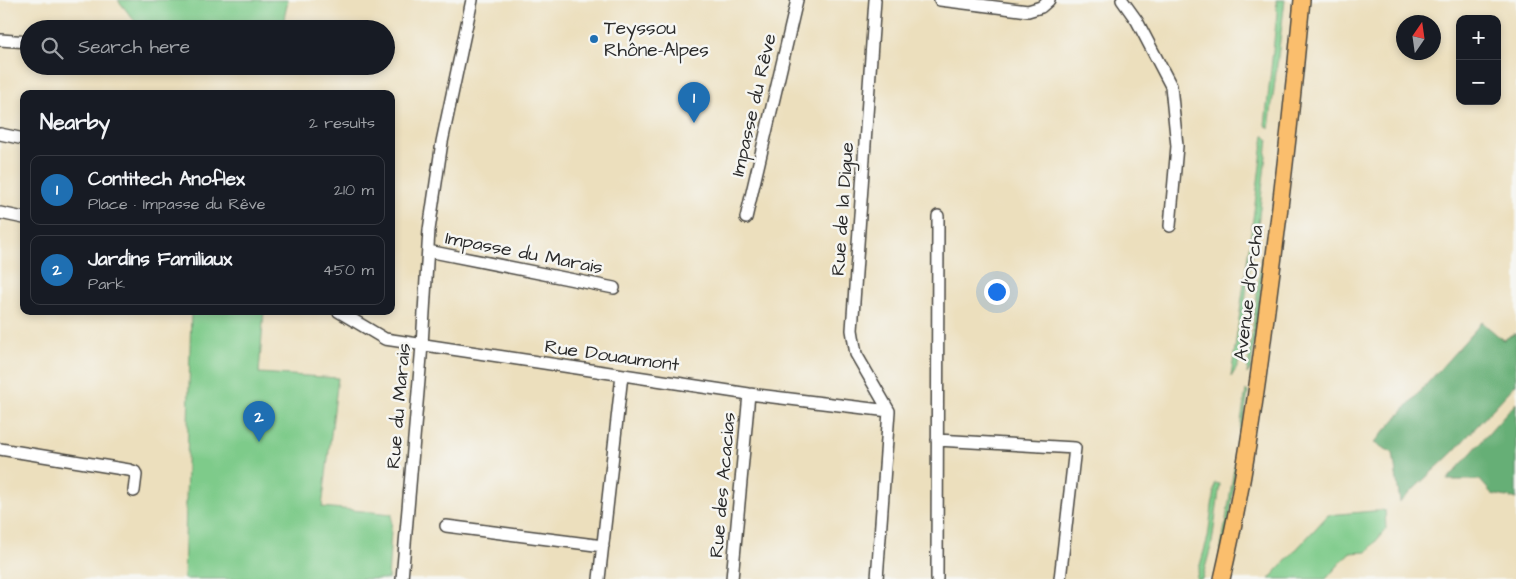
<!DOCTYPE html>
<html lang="en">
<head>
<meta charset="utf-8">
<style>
	body { margin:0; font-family:"Architects Daughter",sans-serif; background:#242831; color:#f1f3f6 }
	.controls { position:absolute; right:15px; top:15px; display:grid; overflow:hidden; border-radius:10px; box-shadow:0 2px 8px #0003 }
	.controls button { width:45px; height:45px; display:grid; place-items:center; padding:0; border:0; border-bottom:1px solid #363941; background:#171b24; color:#f1f3f6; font:25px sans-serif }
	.compass { position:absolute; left:1396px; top:15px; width:45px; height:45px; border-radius:50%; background:#171b24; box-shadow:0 2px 8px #0003; rotate:13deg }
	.you { position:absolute; left:996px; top:291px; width:18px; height:18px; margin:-12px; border:4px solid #fff; border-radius:50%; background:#1a73e8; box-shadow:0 0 0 8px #1a73e833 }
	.badge { display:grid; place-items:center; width:32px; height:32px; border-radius:50%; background:#1f6fb2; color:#fff; font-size:16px; font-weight:700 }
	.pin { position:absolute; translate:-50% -41px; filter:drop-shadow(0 1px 2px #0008) }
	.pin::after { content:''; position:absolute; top:26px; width:18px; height:15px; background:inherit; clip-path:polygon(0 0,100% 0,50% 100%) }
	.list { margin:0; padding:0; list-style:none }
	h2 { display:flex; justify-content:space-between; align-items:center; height:65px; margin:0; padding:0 20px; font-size:21px }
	h2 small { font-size:16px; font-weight:400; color:#9ea1a6 }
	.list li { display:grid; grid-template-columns:32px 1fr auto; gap:15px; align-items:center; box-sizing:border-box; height:70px; margin:0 10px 10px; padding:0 10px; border:1px solid #363941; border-radius:10px }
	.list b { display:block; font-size:19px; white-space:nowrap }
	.list p { margin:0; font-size:16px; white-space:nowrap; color:#9ea1a6 }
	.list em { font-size:16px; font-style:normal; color:#9ea1a6 }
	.icon { flex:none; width:28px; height:28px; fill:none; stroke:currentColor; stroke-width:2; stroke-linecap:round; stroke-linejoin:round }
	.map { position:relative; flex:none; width:1516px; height:579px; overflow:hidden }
	.search { position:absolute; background:#171b24; box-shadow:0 2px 8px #0003; left:20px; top:20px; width:375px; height:55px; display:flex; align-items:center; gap:12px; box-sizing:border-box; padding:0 18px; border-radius:28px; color:#9ea1a6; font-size:19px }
	.panel { position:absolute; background:#171b24; box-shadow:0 2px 8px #0003; left:20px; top:90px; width:375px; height:225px; border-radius:10px }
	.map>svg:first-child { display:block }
	.green { fill:#7ecb8a; stroke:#547b5a }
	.forest { fill:#66af76; stroke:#486d50 }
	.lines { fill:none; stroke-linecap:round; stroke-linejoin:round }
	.minor-casing { stroke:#484641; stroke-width:14 }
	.major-casing { stroke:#484641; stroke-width:18 }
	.minor { stroke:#fff; stroke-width:11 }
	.major { stroke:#fabe6d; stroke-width:15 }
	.poi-dot { fill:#1f6fb2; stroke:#f6f6f2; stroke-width:2 }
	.labels { text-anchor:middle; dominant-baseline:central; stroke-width:5; stroke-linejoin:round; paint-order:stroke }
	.poi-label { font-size:19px; fill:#2b2b2b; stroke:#f6f6f2; text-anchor:start }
	.street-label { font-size:19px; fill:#2b2b2b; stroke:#f6f6f2 }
</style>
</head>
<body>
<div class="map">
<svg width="1516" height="579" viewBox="0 0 1516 579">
	<rect width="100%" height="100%" fill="#f6f6f2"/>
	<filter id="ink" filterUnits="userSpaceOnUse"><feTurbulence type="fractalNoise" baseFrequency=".02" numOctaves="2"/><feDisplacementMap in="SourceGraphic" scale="10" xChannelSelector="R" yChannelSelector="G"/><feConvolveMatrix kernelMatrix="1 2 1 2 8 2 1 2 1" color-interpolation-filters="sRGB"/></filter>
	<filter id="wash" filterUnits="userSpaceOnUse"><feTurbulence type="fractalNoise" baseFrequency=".0096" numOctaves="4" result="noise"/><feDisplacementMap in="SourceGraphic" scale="20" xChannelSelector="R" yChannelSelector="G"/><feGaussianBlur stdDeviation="1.12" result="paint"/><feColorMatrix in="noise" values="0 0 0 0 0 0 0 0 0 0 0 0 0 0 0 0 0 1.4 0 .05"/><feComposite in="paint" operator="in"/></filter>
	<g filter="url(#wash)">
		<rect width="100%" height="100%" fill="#ecdfbd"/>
		<path class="green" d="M 118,0 L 288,0 L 282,29 L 141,29 Z
			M 1276,0 L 1285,0 L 1269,129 L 1265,125 L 1277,13 Z
			M 1264,135 L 1268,139 L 1257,233 L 1248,277 L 1238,366 L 1231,377 C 1242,296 1254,216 1264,135 Z
			M 1262,254 L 1265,254 L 1251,368 L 1247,374 Z
			M 191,311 L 264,311 L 259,373 L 338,378 L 322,507 L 392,514 L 388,579 L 184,579 Z
			M 1246,390 L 1248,392 L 1235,475 L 1229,525 L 1217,569 C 1229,510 1236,450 1246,390 Z
			M 1215,483 L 1220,484 L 1212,543 L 1202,579 L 1196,579 L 1208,537 Z
			M 1385,510 L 1386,529 L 1367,552 L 1349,553 L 1326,579 L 1269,579 L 1328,515 Z"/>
		<path class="forest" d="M 1482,322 L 1503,340 L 1516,333 L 1516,384 L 1452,453 L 1400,502 L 1393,453 L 1374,443 Z
			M 1516,403 L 1516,499 L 1492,494 L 1480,480 L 1447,480 Z"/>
	</g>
	<g filter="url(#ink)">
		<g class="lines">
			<defs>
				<path id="minor" d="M 875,0 L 852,330 L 856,354 L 889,411
					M 940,0 L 1028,11 L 1041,7 L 1049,0
					M 1122,0 L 1137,21 L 1171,86 L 1177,146 L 1170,226
					M 0,40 L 29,42
					M 0,134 L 24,139
					M 0,213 L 24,218
					M 746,218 L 797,0
					M 428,251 L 614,288
					M 338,311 L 385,339 L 749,394 L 889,411
					M 937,440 L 1075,448 L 1060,579
					M 0,449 L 129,470 L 135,472 L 136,475 L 134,491
					M 446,526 L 603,546
					M 402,579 L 422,345 L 429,230 L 442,142 L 472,0
					M 599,579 L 622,375
					M 732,579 L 749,394
					M 877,579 L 889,411
					M 937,579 L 938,216"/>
				<path id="major" d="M 1222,579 C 1244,485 1257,390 1269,294 C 1282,196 1293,98 1302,0"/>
			</defs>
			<use href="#minor" class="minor-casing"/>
			<use href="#major" class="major-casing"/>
			<use href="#minor" class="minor"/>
			<use href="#major" class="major"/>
		</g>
	</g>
	<circle class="poi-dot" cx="594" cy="39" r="5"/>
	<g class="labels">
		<g class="poi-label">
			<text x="604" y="28">Teyssou<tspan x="604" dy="22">Rhône-Alpes</tspan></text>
		</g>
		<g class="street-label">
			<text transform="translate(754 105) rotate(-77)">Impasse du Rêve</text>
			<text transform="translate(843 209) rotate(-86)">Rue de la Digue</text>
			<text transform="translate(524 253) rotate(11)">Impasse du Marais</text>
			<text transform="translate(1249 293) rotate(-83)">Avenue d'Orcha</text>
			<text transform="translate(612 356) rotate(8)">Rue Douaumont</text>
			<text transform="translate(399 406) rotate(-85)">Rue du Marais</text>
			<text transform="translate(723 485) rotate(-85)">Rue des Acacias</text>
		</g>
	</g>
</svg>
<div class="controls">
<button>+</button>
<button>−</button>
</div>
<svg class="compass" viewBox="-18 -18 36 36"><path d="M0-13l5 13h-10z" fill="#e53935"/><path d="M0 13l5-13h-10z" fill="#9ea1a6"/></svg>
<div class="you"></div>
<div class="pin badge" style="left:694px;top:123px">1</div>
<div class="pin badge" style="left:259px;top:442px">2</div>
<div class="search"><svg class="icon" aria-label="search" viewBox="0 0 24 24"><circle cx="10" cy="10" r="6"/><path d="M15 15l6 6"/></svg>Search here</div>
<section class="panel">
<h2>Nearby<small>2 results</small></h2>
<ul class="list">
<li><span class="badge">1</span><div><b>Contitech Anoflex</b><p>Place · Impasse du Rêve</p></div><em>210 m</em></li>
<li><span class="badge">2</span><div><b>Jardins Familiaux</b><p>Park</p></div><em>450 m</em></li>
</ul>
</section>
</div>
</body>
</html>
